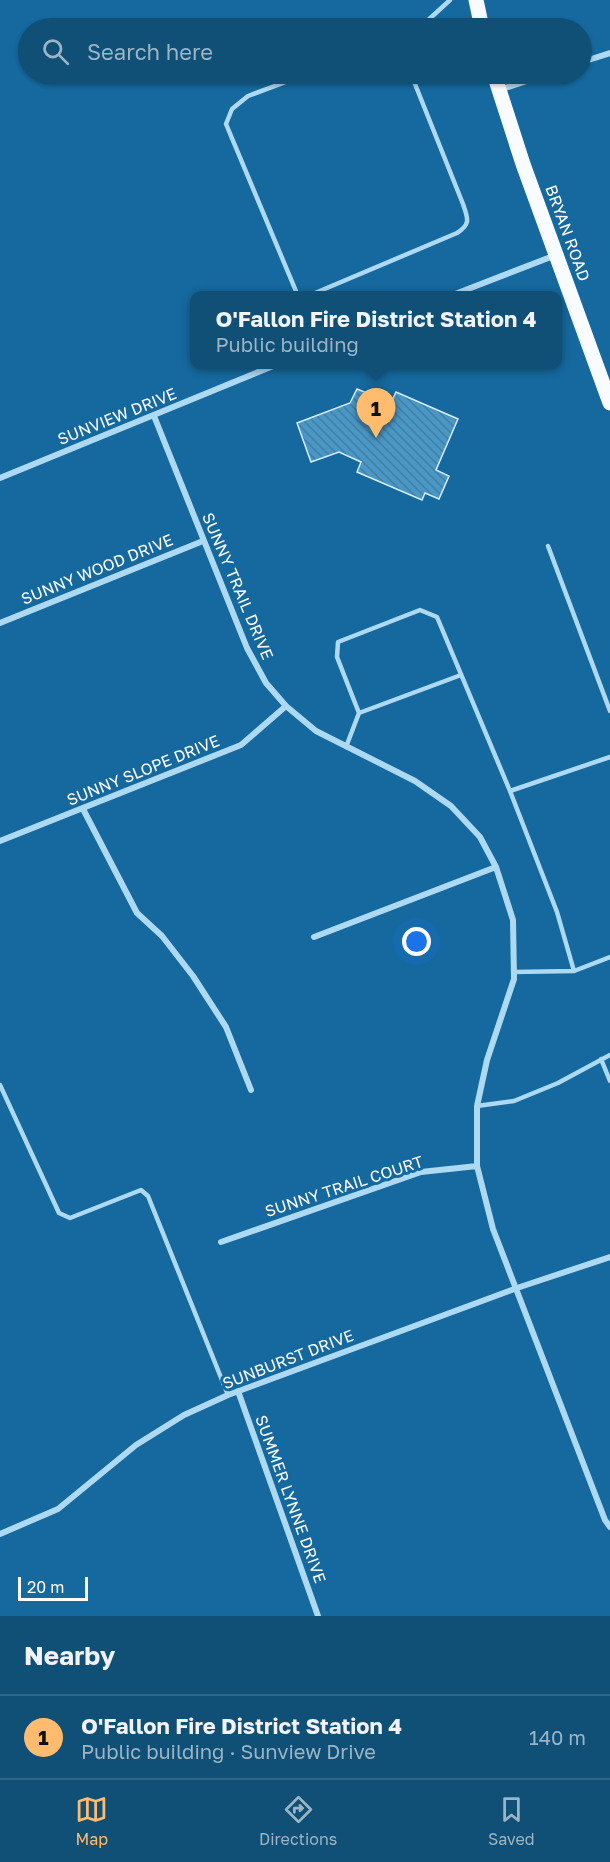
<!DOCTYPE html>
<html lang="en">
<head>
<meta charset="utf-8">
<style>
	body { margin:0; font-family:"Golos Text",sans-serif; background:#1e597e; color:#f1f3f6 }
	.scale { position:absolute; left:18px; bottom:15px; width:70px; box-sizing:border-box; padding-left:6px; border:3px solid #fff; border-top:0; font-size:16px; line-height:21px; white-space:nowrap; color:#fff; -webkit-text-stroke:4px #15699e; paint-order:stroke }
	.you { position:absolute; left:417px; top:942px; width:21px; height:21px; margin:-15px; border:4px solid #fff; border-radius:50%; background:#1a73e8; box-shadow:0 0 0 9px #1a73e833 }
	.badge { display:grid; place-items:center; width:39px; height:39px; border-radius:50%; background:#ffbc6f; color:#111; font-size:20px; font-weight:700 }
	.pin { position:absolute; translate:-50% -50px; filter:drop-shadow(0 2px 3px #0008) }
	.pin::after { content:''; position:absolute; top:32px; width:21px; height:18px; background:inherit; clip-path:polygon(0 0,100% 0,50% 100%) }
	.popup { position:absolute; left:190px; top:291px; width:372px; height:78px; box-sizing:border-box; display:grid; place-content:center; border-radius:12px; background:#104f76; filter:drop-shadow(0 2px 4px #0005); font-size:20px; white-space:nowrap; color:#9cb5c5 }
	.popup b { font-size:22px; color:#f1f3f6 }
	.popup::after { content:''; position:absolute; left:50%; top:100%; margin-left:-12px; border:12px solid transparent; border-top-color:#104f76 }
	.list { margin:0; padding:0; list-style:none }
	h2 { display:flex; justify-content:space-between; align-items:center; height:78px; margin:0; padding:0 24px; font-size:26px }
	h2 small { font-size:20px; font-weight:400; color:#9cb5c5 }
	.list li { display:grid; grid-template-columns:39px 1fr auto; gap:18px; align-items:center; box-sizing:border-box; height:84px; padding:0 24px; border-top:2px solid #306688 }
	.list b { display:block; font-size:22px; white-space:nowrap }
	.list p { margin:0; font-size:20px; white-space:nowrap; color:#9cb5c5 }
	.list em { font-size:20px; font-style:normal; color:#9cb5c5 }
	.icon { flex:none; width:33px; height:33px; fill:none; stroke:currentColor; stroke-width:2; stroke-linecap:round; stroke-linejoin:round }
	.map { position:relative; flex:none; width:610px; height:1616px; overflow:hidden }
	.search { position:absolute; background:#104f76; box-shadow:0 2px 4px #0004; left:18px; right:18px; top:18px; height:66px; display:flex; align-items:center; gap:15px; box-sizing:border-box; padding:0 21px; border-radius:33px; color:#9cb5c5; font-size:22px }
	.sheet { height:162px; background:#104f76 }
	nav { display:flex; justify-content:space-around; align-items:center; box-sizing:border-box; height:84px; border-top:2px solid #306688; background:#104f76; font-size:16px; color:#9cb5c5 }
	nav a { display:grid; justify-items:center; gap:3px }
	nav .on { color:#ffbc6f }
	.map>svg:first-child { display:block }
	.building { fill:url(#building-back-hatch); stroke:#d5eefd; stroke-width:1.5 }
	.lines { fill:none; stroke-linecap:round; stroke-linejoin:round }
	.lane { stroke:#add9f3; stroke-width:4.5 }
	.street { stroke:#add9f3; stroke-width:6 }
	.primary { stroke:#f9fcff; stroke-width:15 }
	.labels { text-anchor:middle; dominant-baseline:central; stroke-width:6; stroke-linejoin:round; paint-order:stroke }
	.street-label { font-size:16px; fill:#fff; stroke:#15699e }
</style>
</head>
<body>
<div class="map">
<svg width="610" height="1616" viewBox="0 0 610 1616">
	<defs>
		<pattern id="building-back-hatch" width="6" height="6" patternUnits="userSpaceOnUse" patternTransform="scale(1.5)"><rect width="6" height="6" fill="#4797c7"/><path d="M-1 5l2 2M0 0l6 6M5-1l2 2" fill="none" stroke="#497d9c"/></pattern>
	</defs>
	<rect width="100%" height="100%" fill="#15699e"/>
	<path class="building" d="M 357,389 L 391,403 L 396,392 L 458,419 L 436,470 L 449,476 L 439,499 L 425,493 L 422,500 L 357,472 L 361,462 L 339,452 L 311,462 L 297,423 L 350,403 Z"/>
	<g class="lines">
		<path class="lane" d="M 414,28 L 426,22 L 450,0
			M 298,296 L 226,124 L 232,109 L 248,96 L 307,74
			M 308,296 L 457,233 C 471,224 468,219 463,204 L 411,74
			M 548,546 L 610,711
			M 359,713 L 461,675
			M 346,747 L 359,713 L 337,657 L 338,642 L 420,610 L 437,617 L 510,791 L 610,757
			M 510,791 L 557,912 L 574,971
			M 514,972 L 574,971 L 610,957
			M 601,1059 L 610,1081
			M 0,1085 L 59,1213 L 70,1218 L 141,1190 L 148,1196 L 228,1395
			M 477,1106 L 514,1101 L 558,1083 L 610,1055"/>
		<path class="street" d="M 582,62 L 610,53
			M 499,90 L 548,74
			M 450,296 L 556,255
			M 154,416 L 247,648 L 266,683 L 286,706 L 316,731 L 415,781 L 451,806 L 480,837 L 496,867 L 513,920 L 514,979 L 487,1060 L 477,1106 L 477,1166 L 493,1229 L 605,1520 L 610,1527
			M 0,478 L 278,364
			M 0,623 L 203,541
			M 83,809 L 137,913 L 162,936 L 193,976 L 226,1027 L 251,1090
			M 0,841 L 241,745 L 286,706
			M 314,937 L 496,867
			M 221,1242 L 421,1172 L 477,1166
			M 238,1391 L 318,1616
			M 0,1534 L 58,1509 L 136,1445 L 184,1415 L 228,1395 L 517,1288 L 610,1257"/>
		<path class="primary" d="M 476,0 L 482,28
			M 494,74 L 523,164 L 610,403"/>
	</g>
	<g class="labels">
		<g class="street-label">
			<text transform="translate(568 233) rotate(70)">BRYAN ROAD</text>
			<text transform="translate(117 416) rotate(-22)">SUNVIEW DRIVE</text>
			<text transform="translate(97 569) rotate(-22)">SUNNY WOOD DRIVE</text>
			<text transform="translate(238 586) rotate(67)">SUNNY TRAIL DRIVE</text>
			<text transform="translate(143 770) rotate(-22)">SUNNY SLOPE DRIVE</text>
			<text transform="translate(344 1186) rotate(-18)">SUNNY TRAIL COURT</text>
			<text transform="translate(288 1359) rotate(-21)">SUNBURST DRIVE</text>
			<text transform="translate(291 1499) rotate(70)">SUMMER LYNNE DRIVE</text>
		</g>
	</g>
</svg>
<div class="scale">20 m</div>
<div class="you"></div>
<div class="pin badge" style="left:376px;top:438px">1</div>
<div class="popup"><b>O'Fallon Fire District Station 4</b>Public building</div>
<div class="search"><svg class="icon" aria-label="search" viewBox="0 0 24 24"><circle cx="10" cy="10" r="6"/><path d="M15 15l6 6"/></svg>Search here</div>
</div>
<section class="sheet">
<h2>Nearby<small></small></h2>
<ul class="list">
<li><span class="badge">1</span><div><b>O'Fallon Fire District Station 4</b><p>Public building · Sunview Drive</p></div><em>140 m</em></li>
</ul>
</section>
<nav>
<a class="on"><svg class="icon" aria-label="map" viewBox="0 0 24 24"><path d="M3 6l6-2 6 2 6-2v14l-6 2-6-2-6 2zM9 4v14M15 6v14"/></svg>Map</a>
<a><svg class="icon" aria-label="directions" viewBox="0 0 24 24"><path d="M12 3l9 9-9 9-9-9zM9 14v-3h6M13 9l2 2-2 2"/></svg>Directions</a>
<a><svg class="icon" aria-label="saved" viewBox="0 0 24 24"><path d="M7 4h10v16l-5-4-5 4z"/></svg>Saved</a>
</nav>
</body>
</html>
